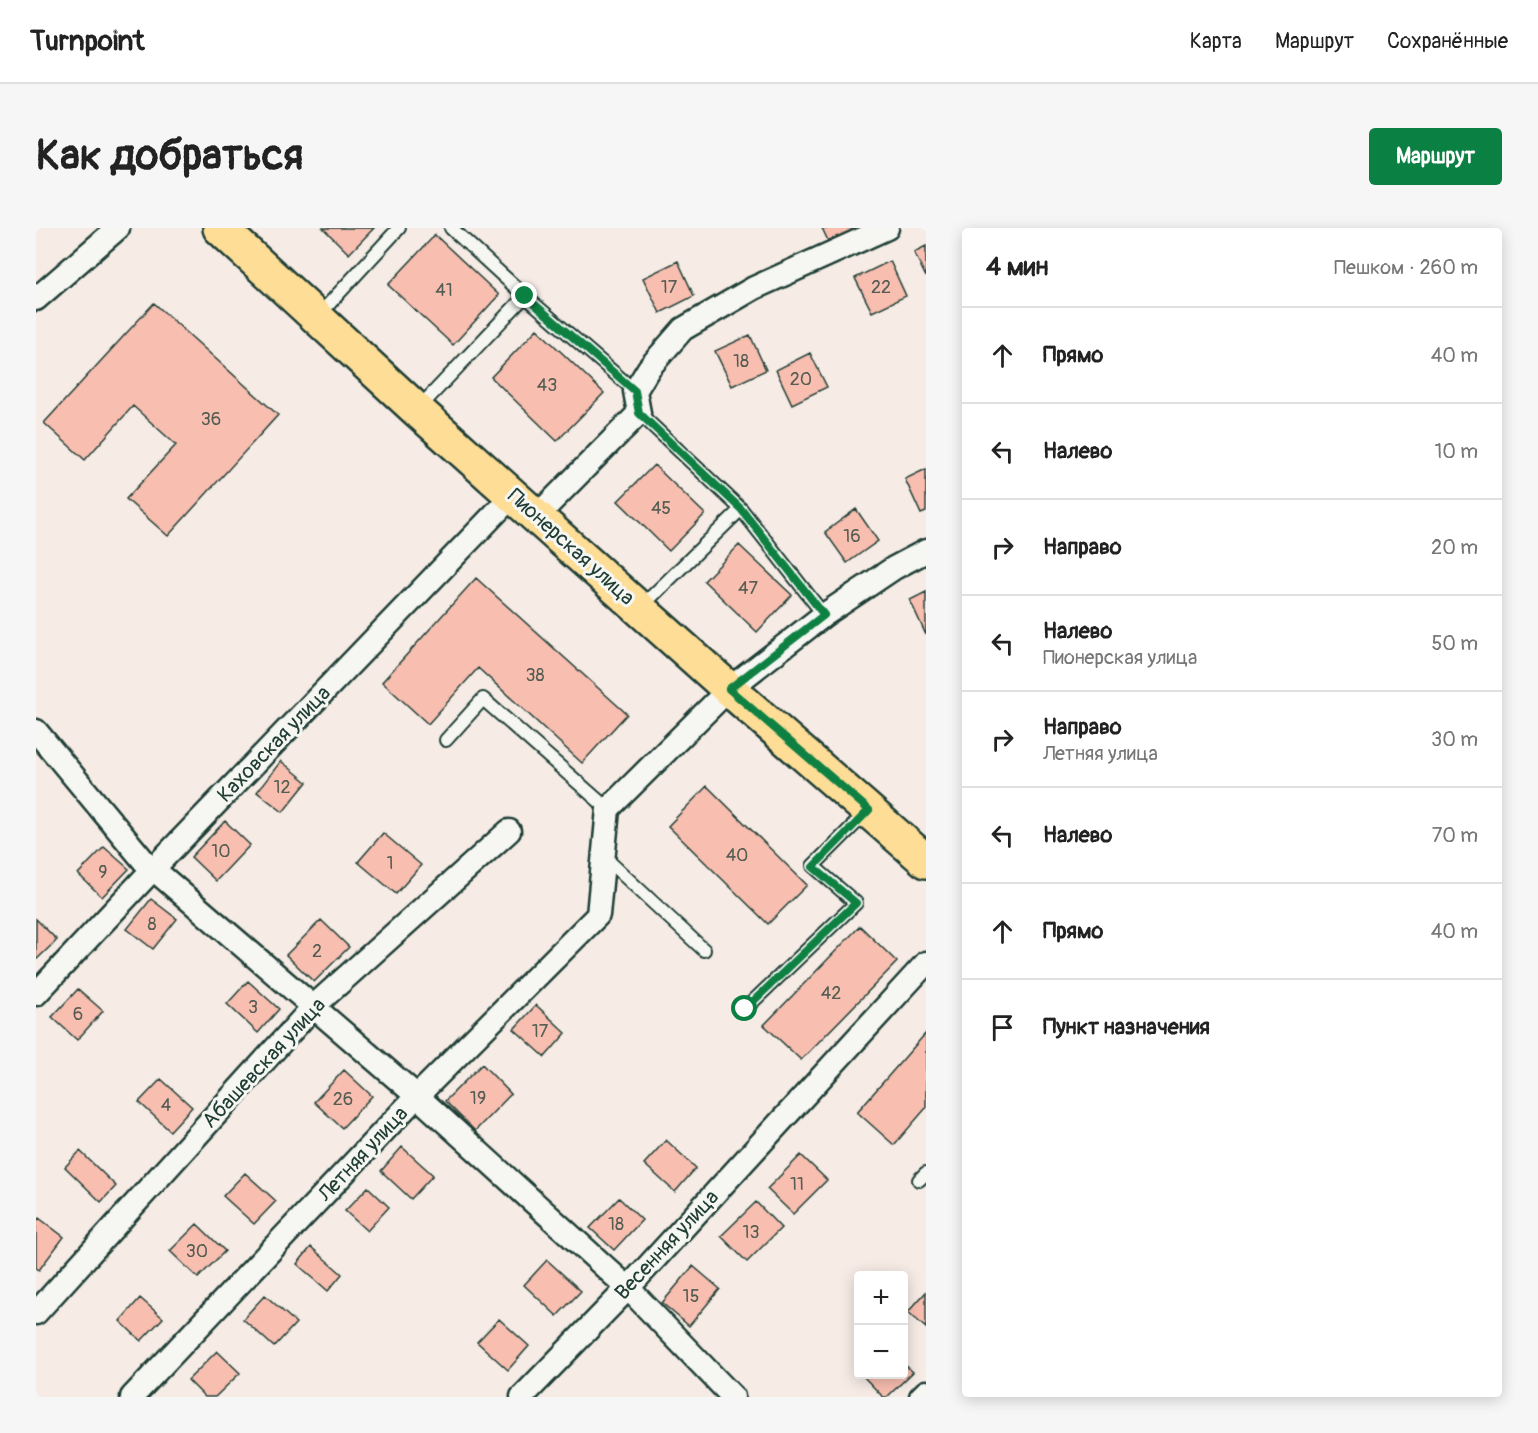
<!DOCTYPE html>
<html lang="ru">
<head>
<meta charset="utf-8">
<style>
	body { margin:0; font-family:Pangolin,sans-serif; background:#f6f6f6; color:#222 }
	.controls { position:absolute; right:18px; bottom:18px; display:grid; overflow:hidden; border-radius:6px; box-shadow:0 3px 15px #0003 }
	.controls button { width:54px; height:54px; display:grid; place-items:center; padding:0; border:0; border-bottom:2px solid #e0e0e0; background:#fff; color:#222; font:30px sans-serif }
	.stop { position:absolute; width:18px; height:18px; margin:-14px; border:4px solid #0b8043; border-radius:50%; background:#fff }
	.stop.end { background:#0b8043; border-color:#fff; box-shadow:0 2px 6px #0008 }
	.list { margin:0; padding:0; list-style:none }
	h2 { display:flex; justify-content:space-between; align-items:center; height:78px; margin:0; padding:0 24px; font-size:26px }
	h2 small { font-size:20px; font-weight:400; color:#767676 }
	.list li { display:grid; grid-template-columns:39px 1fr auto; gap:18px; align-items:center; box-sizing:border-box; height:96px; padding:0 24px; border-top:2px solid #e0e0e0 }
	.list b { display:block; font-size:22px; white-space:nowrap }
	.list p { margin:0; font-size:20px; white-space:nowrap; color:#767676 }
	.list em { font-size:20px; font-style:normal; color:#767676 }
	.icon { flex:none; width:33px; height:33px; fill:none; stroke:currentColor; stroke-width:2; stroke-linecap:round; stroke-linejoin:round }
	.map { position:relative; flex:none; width:890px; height:1169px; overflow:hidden; border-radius:6px }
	header { display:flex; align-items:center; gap:36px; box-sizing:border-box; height:84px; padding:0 30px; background:#fff; border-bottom:2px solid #e0e0e0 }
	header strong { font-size:28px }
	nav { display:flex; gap:33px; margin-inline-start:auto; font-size:21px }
	.intro { display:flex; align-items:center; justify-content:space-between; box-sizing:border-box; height:144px; padding:0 36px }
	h1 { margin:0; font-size:42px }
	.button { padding:15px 27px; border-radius:6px; background:#0b8043; color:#fff; font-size:21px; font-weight:700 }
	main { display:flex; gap:36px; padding:0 36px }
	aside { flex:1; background:#fff; border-radius:6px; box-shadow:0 3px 15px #0003 }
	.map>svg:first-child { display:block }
	.building { fill:#f8beb0; stroke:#1f3d34; stroke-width:1.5 }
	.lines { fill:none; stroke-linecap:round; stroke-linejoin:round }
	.service-casing { stroke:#1f3d34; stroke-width:16 }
	.minor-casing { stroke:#1f3d34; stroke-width:27 }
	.primary-casing { stroke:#1f3d34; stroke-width:38 }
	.service { stroke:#f6f6f2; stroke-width:12 }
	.minor { stroke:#f6f6f2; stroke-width:22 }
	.primary { stroke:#fedd96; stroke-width:33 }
	.route { stroke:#0b8043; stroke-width:8 }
	.labels { text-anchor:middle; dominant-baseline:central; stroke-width:6; stroke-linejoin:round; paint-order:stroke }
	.number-label { font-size:18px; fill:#555d53 }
	.street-label { font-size:21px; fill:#1f3d34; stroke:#f6f6f2 }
</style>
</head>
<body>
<header>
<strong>Turnpoint</strong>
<nav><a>Карта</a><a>Маршрут</a><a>Сохранённые</a></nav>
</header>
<div class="intro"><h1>Как добраться</h1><a class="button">Маршрут</a></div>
<main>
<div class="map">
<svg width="890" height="1169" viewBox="0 0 890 1169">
	<rect width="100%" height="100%" fill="#f6ebe5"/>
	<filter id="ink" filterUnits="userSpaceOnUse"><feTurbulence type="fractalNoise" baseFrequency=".0167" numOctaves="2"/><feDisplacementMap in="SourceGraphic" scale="12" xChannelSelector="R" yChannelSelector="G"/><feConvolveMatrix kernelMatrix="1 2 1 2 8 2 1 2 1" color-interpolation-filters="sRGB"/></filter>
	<g filter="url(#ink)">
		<path class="building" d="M 287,0 L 338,0 L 313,26 Z
			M 786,0 L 828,0 L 794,17 Z
			M 399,7 L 463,67 L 417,117 L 352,57 Z
			M 890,18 L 890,49 L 878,24 Z
			M 642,33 L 658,68 L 624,85 L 607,50 Z
			M 854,33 L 870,68 L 836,84 L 819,50 Z
			M 118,75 L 242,187 L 132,308 L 90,271 L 140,217 L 97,178 L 49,232 L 8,195 Z
			M 501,101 L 568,165 L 521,213 L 455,149 Z
			M 714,107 L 730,142 L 696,158 L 679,123 Z
			M 774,125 L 791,159 L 756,176 L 740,142 Z
			M 618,237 L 669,286 L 633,323 L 582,273 Z
			M 890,241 L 890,284 L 885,286 L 869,251 Z
			M 820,281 L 842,313 L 811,335 L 789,304 Z
			M 703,317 L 756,367 L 721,404 L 668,353 Z
			M 440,350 L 591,486 L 546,535 L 442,440 L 392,496 L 346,454 Z
			M 890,364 L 890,407 L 874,372 Z
			M 245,533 L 271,554 L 247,584 L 221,564 Z
			M 671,558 L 771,657 L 732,696 L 632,598 Z
			M 189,593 L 214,617 L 180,653 L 155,629 Z
			M 347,605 L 385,637 L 360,666 L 322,634 Z
			M 68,619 L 93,641 L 66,669 L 42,646 Z
			M 115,671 L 141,691 L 117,721 L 91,701 Z
			M 0,691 L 21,712 L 0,732 Z
			M 285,692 L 313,719 L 278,754 L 250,727 Z
			M 824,698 L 861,734 L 765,832 L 728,797 Z
			M 212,753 L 243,781 L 222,805 L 191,776 Z
			M 42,761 L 67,783 L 41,812 L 16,789 Z
			M 500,777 L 530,805 L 509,829 L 478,801 Z
			M 890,805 L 890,880 L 858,917 L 821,884 Z
			M 446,836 L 475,866 L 439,903 L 409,873 Z
			M 308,842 L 336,868 L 306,900 L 278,874 Z
			M 125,851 L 156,879 L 134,903 L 103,874 Z
			M 630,912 L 660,940 L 639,964 L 608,936 Z
			M 366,919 L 397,947 L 375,971 L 345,943 Z
			M 44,923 L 80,958 L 65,974 L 29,939 Z
			M 765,927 L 791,952 L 757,986 L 731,961 Z
			M 209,945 L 240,973 L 218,996 L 187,968 Z
			M 332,959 L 353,979 L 331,1003 L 309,983 Z
			M 583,970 L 606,992 L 578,1022 L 554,1000 Z
			M 720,974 L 745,1000 L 711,1034 L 685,1008 Z
			M 3,990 L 28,1009 L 3,1042 L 0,1040 L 0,994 Z
			M 161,996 L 189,1023 L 162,1050 L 134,1023 Z
			M 275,1019 L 306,1046 L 292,1063 L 261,1036 Z
			M 511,1032 L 545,1063 L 521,1088 L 488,1057 Z
			M 657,1038 L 684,1061 L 653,1098 L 626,1075 Z
			M 890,1064 L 890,1100 L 872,1084 Z
			M 229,1067 L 260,1095 L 238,1119 L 207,1091 Z
			M 104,1070 L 127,1090 L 105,1113 L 84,1093 Z
			M 463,1091 L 493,1118 L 472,1142 L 441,1114 Z
			M 181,1123 L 204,1145 L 179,1169 L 169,1169 L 152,1152 Z
			M 867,1135 L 877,1144 L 851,1169 L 847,1169 L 825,1146 L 867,1146 Z"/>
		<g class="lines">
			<defs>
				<path id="service" d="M 415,0 L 489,68 L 599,163
					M 281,89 L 363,0
					M 382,181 L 489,68
					M 603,185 L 705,281 L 788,387
					M 605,379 L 705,281
					M 410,512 L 447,471 L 572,581
					M 567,628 L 668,722
					M 709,781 L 820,675 L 777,638 L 832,583
					M 883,952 L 890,945"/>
				<path id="minor" d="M 0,71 L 82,0
					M 501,288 L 603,185 L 599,163 L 613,140 L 647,101 L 718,60 L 851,0
					M 0,503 L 108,633 L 381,868 L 592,1060 L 697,1169
					M 0,766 L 117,641 L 477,267
					M 0,1085 L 278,778 L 473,603
					M 96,1169 L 381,868 L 562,687 L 572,581 L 693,461 L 788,387 L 858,340 L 890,323
					M 486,1169 L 592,1060 L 890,735
					M 885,1169 L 890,1164"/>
				<path id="primary" d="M 184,0 L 381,182 L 693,461 L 890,633"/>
			</defs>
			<use href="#service" class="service-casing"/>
			<use href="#minor" class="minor-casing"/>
			<use href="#primary" class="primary-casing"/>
			<use href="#service" class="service"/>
			<use href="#minor" class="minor"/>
			<use href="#primary" class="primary"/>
		</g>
	</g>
	<g class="lines" filter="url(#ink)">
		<path class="route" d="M 489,68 L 599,163 L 603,185 L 705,281 L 788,387 L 693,461 L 833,582 L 777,639 L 820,675 L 709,781"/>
	</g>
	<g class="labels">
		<g class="number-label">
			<text x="633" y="59">17</text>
			<text x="845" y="59">22</text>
			<text x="408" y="62">41</text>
			<text x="705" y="133">18</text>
			<text x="765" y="151">20</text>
			<text x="511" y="157">43</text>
			<text x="175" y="191">36</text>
			<text x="625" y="280">45</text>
			<text x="816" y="308">16</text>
			<text x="712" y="360">47</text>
			<text x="499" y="447">38</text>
			<text x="246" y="559">12</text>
			<text x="185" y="623">10</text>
			<text x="701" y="627">40</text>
			<text x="354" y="635">1</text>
			<text x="67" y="644">9</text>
			<text x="116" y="696">8</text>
			<text x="281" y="723">2</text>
			<text x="795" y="765">42</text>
			<text x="217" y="779">3</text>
			<text x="42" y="786">6</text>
			<text x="504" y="803">17</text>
			<text x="442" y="870">19</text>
			<text x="307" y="871">26</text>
			<text x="130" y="877">4</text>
			<text x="761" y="956">11</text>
			<text x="580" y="996">18</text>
			<text x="715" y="1004">13</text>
			<text x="161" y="1023">30</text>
			<text x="655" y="1068">15</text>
		</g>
		<g class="street-label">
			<text transform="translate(535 319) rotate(42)">Пионерская улица</text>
			<text transform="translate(238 516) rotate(-46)">Каховская улица</text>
			<text transform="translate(228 835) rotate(-47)">Абашевская улица</text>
			<text transform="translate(327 926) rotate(-47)">Летняя улица</text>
			<text transform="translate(631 1017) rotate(-47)">Весенняя улица</text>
		</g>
	</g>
</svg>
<div class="controls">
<button>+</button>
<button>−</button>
</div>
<div class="stop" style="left:709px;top:781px"></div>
<div class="stop end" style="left:489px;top:68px"></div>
</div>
<aside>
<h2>4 мин<small>Пешком · 260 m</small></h2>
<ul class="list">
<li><svg class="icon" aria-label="ahead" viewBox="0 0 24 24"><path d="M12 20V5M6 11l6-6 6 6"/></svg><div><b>Прямо</b></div><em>40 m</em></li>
<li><svg class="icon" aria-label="left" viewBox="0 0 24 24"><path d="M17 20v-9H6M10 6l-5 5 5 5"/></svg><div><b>Налево</b></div><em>10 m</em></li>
<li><svg class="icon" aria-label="right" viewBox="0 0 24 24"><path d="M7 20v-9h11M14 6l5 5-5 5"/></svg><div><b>Направо</b></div><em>20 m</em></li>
<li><svg class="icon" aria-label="left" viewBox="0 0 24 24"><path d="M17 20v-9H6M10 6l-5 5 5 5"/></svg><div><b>Налево</b><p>Пионерская улица</p></div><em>50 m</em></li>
<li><svg class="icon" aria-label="right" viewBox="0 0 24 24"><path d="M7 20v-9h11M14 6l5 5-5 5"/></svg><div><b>Направо</b><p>Летняя улица</p></div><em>30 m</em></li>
<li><svg class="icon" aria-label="left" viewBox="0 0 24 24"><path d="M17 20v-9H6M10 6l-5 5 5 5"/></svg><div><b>Налево</b></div><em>70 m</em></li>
<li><svg class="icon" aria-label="ahead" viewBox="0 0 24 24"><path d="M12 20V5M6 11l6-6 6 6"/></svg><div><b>Прямо</b></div><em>40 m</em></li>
<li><svg class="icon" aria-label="arrive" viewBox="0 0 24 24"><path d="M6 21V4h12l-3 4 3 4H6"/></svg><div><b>Пункт назначения</b></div></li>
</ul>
</aside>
</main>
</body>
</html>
